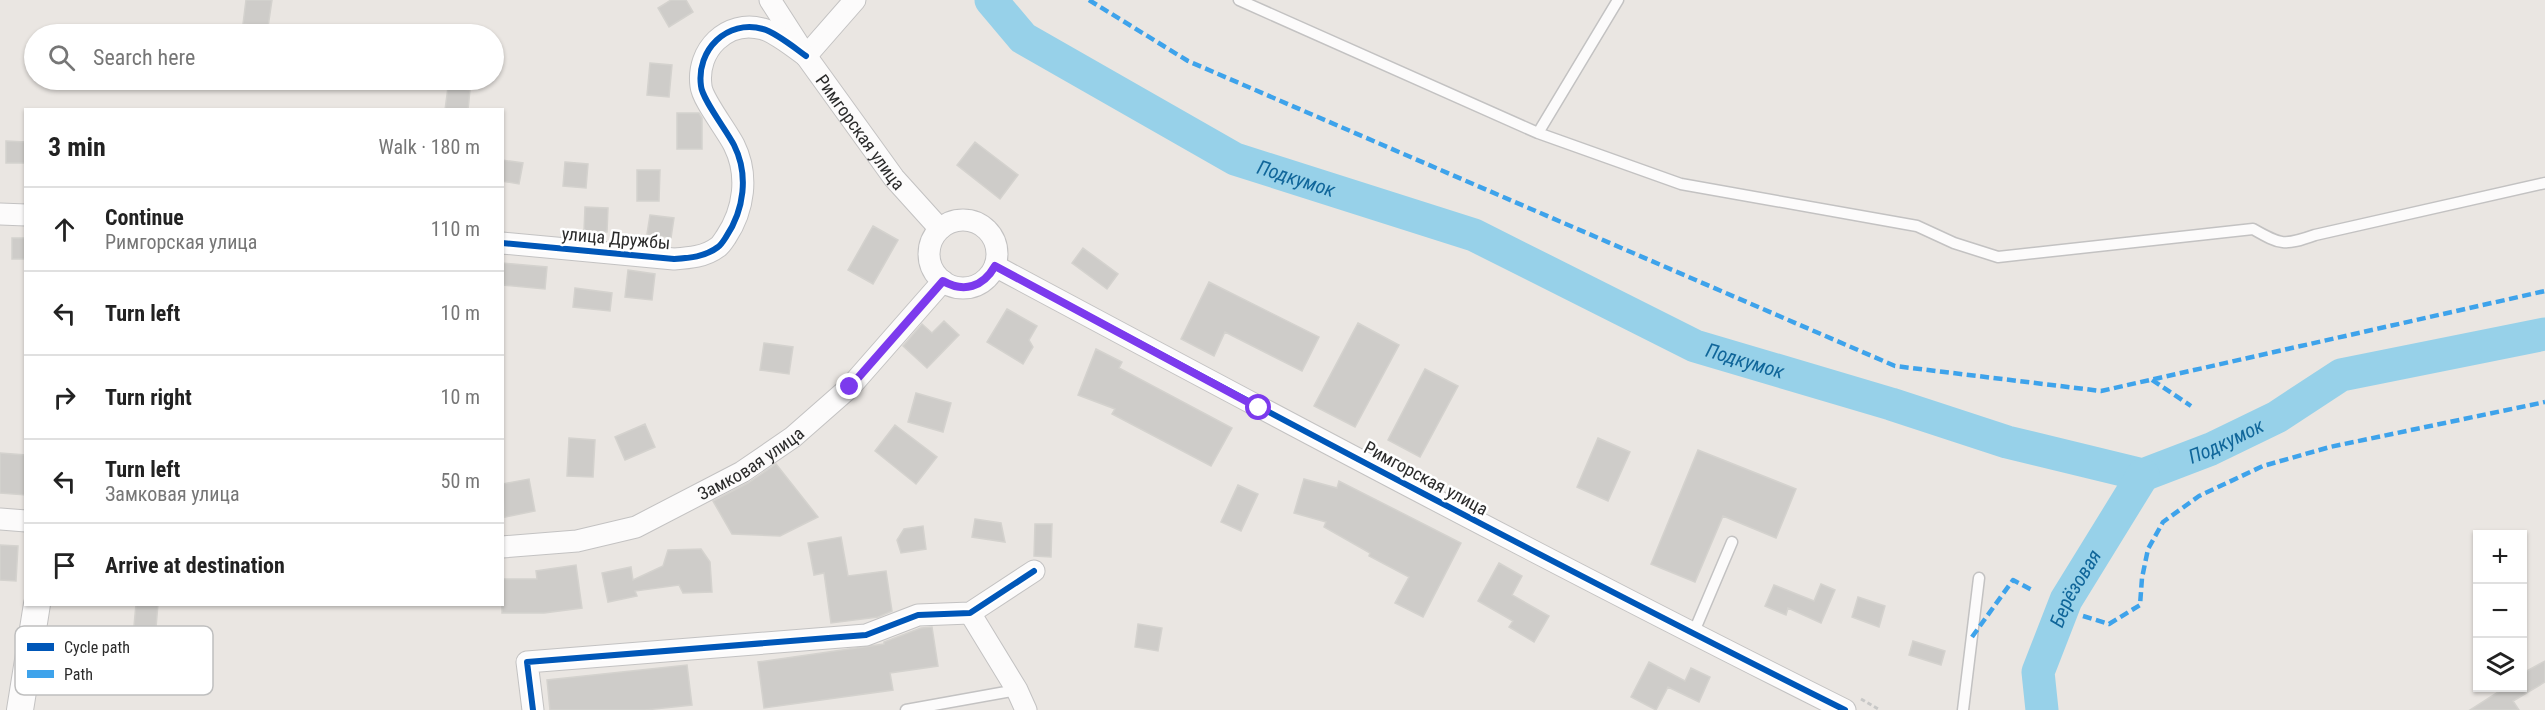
<!DOCTYPE html>
<html lang="en">
<head>
<meta charset="utf-8">
<style>
	body { margin:0; font-family:"Roboto Condensed",sans-serif; background:#f2f2f2; color:#222 }
	.controls { position:absolute; right:18px; bottom:18px; display:grid; overflow:hidden; border-radius:0px; box-shadow:0 2px 4px #0004 }
	.controls button { width:54px; height:54px; display:grid; place-items:center; padding:0; border:0; border-bottom:2px solid #e0e0e0; background:#fff; color:#222; font:30px sans-serif }
	.stop { position:absolute; width:18px; height:18px; margin:-14px; border:4px solid #7c3aed; border-radius:50%; background:#fff }
	.stop.end { background:#7c3aed; border-color:#fff; box-shadow:0 2px 6px #0008 }
	.list { margin:0; padding:0; list-style:none }
	h2 { display:flex; justify-content:space-between; align-items:center; height:78px; margin:0; padding:0 24px; font-size:26px }
	h2 small { font-size:20px; font-weight:400; color:#767676 }
	.list li { display:grid; grid-template-columns:39px 1fr auto; gap:18px; align-items:center; box-sizing:border-box; height:84px; padding:0 24px; border-top:2px solid #e0e0e0 }
	.list b { display:block; font-size:22px; white-space:nowrap }
	.list p { margin:0; font-size:20px; white-space:nowrap; color:#767676 }
	.list em { font-size:20px; font-style:normal; color:#767676 }
	.icon { flex:none; width:33px; height:33px; fill:none; stroke:currentColor; stroke-width:2; stroke-linecap:round; stroke-linejoin:round }
	.map { position:relative; flex:none; width:2545px; height:710px; overflow:hidden }
	.search { position:absolute; background:#fff; box-shadow:0 2px 4px #0004; left:24px; top:24px; width:480px; height:66px; display:flex; align-items:center; gap:15px; box-sizing:border-box; padding:0 21px; border-radius:33px; color:#767676; font-size:22px }
	.panel { position:absolute; background:#fff; box-shadow:0 2px 4px #0004; left:24px; top:108px; width:480px; height:498px; border-radius:0px }
	.map>svg:first-child { display:block }
	.lines { fill:none; stroke-linecap:round; stroke-linejoin:round }
	.river { stroke:#97d1e9; stroke-width:33 }
	.building { fill:#ceccc9; stroke:#d4d2ce; stroke-width:1.5 }
	.service-casing { stroke:#c3c2c2; stroke-width:13 }
	.minor-casing { stroke:#c3c2c2; stroke-width:23 }
	.tertiary-casing { stroke:#c3c2c2; stroke-width:28 }
	.path { stroke:#c8c8c7; stroke-width:3; stroke-dasharray:4.5 3; stroke-linecap:butt }
	.service { stroke:#fcfbfb; stroke-width:10 }
	.minor { stroke:#fcfbfb; stroke-width:21 }
	.tertiary { stroke:#fcfbfb; stroke-width:26 }
	.quiet { stroke:#3ea3eb; stroke-width:4.5; stroke-dasharray:9 4.5; stroke-linecap:butt }
	.cycleway-casing { stroke:#fff; stroke-width:10 }
	.cycleway { stroke:#0057b8; stroke-width:6 }
	.route { stroke:#7c3aed; stroke-width:8 }
	.labels { text-anchor:middle; dominant-baseline:central; stroke-width:5; stroke-linejoin:round; paint-order:stroke }
	.street-label { font-size:18px; fill:#2b2b2b; stroke:#fff }
	.water-label { font-size:20px; font-style:italic; fill:#10669a; stroke:#fff }
	.key { fill:#fff; stroke:#bfbfbf; stroke-width:1.5 }
	.key-label { font-size:16px; fill:#2b2b2b }
</style>
</head>
<body>
<div class="map">
<svg width="2545" height="710" viewBox="0 0 2545 710">
	<rect width="100%" height="100%" fill="#eae6e2"/>
	<g class="lines">
		<g class="river">
			<path id="s1" d="M 991,0 L 1023,38 L 1235,159 L 1474,235 L 1695,346 L 1891,404 L 2007,442 L 2143,475 L 2211,449 L 2277,417 L 2341,375 L 2545,334"/>
			<path id="s2" d="M 2042,710 L 2038,672 L 2066,600 L 2143,475"/>
		</g>
	</g>
	<path class="building" d="M 246,0 L 272,0 L 268,27 L 243,24 Z
		M 671,0 L 686,0 L 693,12 L 669,27 L 658,8 Z
		M 650,63 L 672,65 L 669,97 L 647,95 Z
		M 448,87 L 470,90 L 468,110 L 445,110 Z
		M 677,113 L 699,113 L 702,118 L 702,149 L 677,149 Z
		M 6,141 L 26,142 L 26,163 L 6,163 Z
		M 975,142 L 1018,175 L 1000,199 L 957,165 Z
		M 502,160 L 523,163 L 519,184 L 502,181 Z
		M 565,162 L 588,164 L 586,188 L 563,186 Z
		M 637,170 L 660,170 L 659,201 L 637,201 Z
		M 585,207 L 608,208 L 607,232 L 584,231 Z
		M 650,215 L 674,218 L 671,238 L 647,234 Z
		M 873,226 L 898,240 L 873,284 L 848,270 Z
		M 12,238 L 26,238 L 26,259 L 12,259 Z
		M 1083,248 L 1118,274 L 1107,289 L 1072,263 Z
		M 502,263 L 547,267 L 545,289 L 502,285 Z
		M 628,270 L 655,274 L 652,300 L 625,297 Z
		M 1209,282 L 1319,337 L 1302,371 L 1225,332 L 1214,356 L 1181,339 Z
		M 575,288 L 612,293 L 610,311 L 573,307 Z
		M 1007,309 L 1037,326 L 1029,340 L 1033,347 L 1023,364 L 987,342 Z
		M 944,321 L 959,335 L 927,368 L 903,346 L 922,324 L 932,333 Z
		M 1358,323 L 1399,345 L 1355,427 L 1314,406 Z
		M 764,343 L 793,347 L 789,374 L 760,370 Z
		M 1096,349 L 1122,362 L 1119,368 L 1232,428 L 1211,466 L 1112,414 L 1115,409 L 1078,395 Z
		M 1425,369 L 1458,386 L 1420,457 L 1388,440 Z
		M 916,393 L 951,403 L 943,432 L 908,422 Z
		M 645,424 L 655,447 L 625,460 L 615,437 Z
		M 895,425 L 937,457 L 916,484 L 875,451 Z
		M 569,438 L 595,440 L 593,477 L 567,476 Z
		M 1598,438 L 1630,452 L 1608,501 L 1577,487 Z
		M 1698,450 L 1796,489 L 1776,538 L 1723,516 L 1695,582 L 1651,564 Z
		M 0,453 L 26,455 L 26,495 L 0,493 Z
		M 776,464 L 818,517 L 780,536 L 732,534 L 713,501 L 748,483 Z
		M 529,479 L 535,511 L 505,517 L 502,484 Z
		M 1304,479 L 1337,488 L 1339,481 L 1461,543 L 1423,617 L 1395,603 L 1409,577 L 1369,556 L 1370,553 L 1324,527 L 1326,522 L 1294,513 Z
		M 1238,485 L 1258,494 L 1241,531 L 1221,522 Z
		M 975,519 L 1001,523 L 1005,542 L 972,537 Z
		M 1035,524 L 1052,524 L 1051,557 L 1034,556 Z
		M 923,526 L 926,549 L 901,553 L 897,540 L 904,529 Z
		M 841,537 L 848,576 L 886,571 L 892,611 L 878,617 L 831,623 L 824,573 L 814,575 L 808,543 Z
		M 0,545 L 18,546 L 16,581 L 0,580 Z
		M 701,549 L 710,562 L 712,592 L 683,593 L 679,585 L 635,591 L 637,596 L 608,602 L 602,573 L 631,567 L 633,580 L 663,566 L 668,550 Z
		M 1499,563 L 1522,576 L 1512,595 L 1549,616 L 1534,642 L 1509,627 L 1513,621 L 1478,601 Z
		M 576,565 L 582,608 L 544,613 L 502,613 L 502,579 L 537,579 L 536,571 Z
		M 1821,584 L 1835,590 L 1821,623 L 1788,608 L 1786,615 L 1765,606 L 1774,585 L 1814,601 Z
		M 1858,597 L 1885,606 L 1879,627 L 1852,617 Z
		M 136,604 L 158,604 L 155,639 L 133,637 Z
		M 1138,624 L 1162,628 L 1158,651 L 1135,647 Z
		M 932,627 L 938,666 L 890,673 L 893,690 L 764,708 L 758,662 L 884,644 L 884,642 L 921,628 Z
		M 1913,641 L 1945,651 L 1941,665 L 1909,655 Z
		M 2545,661 L 2545,682 L 2513,701 L 2519,710 L 2470,710 L 2506,687 L 2523,687 L 2523,673 Z
		M 1649,662 L 1685,681 L 1691,668 L 1710,677 L 1699,702 L 1668,687 L 1656,710 L 1631,697 Z
		M 687,665 L 692,705 L 645,710 L 550,710 L 547,680 Z"/>
	<g class="lines">
		<defs>
			<path id="service" d="M 1239,0 L 1538,133 L 1681,184 L 1917,226 L 1954,243 L 1998,257 L 2253,229 C 2281,245 2284,246 2315,235 L 2545,183
				M 1538,133 L 1618,0
				M 1693,634 L 1732,542
				M 906,710 L 1017,690
				M 1963,710 L 1979,578"/>
			<g id="minor">
				<path id="s3" d="M 770,0 L 806,56 L 894,178 L 940,229"/>
				<path d="M 806,56 L 855,0"/>
				<path d="M 0,214 L 26,215"/>
				<circle cx="963" cy="254" r="34"/>
				<path d="M 502,243 L 674,259 C 689,258 705,257 718,247 C 721,245 724,240 726,237 C 744,210 749,175 734,145 C 727,131 702,99 701,86 C 696,50 727,19 763,29 C 775,32 795,48 806,56"/>
				<path d="M 995,266 C 1277,417 1559,567 1845,710"/>
				<path d="M 0,519 L 26,521"/>
				<path id="s4" d="M 502,547 L 577,541 L 636,527 L 742,472 L 793,437 L 850,387 L 943,281"/>
				<path d="M 970,613 L 1017,690 L 1026,710"/>
				<path d="M 533,710 L 527,662 L 866,635 L 918,615 L 970,613 L 1034,571"/>
			</g>
			<path id="tertiary" d="M 20,710 L 37,604"/>
		</defs>
		<use href="#service" class="service-casing"/>
		<use href="#minor" class="minor-casing"/>
		<use href="#tertiary" class="tertiary-casing"/>
		<path class="path" d="M 1861,699 L 1880,710"/>
		<use href="#service" class="service"/>
		<use href="#minor" class="minor"/>
		<use href="#tertiary" class="tertiary"/>
		<path class="quiet" d="M 1089,0 L 1188,61 L 1895,366 L 2101,391 L 2545,291
			M 2152,380 L 2191,406
			M 2083,616 L 2109,624 L 2140,605 L 2142,578 L 2148,549 L 2163,522 L 2199,496 L 2263,466 L 2330,447 L 2545,402
			M 1972,637 L 2013,580 L 2034,591"/>
		<defs>
			<path id="cycleway" d="M 502,243 L 674,259 C 689,258 705,257 718,247 C 721,245 724,240 726,237 C 744,210 749,175 734,145 C 727,131 702,99 701,86 C 696,50 727,19 763,29 C 775,32 795,48 806,56
				M 995,266 C 1277,417 1559,567 1845,710
				M 533,710 L 527,662 L 866,635 L 918,615 L 970,613 L 1034,571"/>
		</defs>
		<use href="#cycleway" class="cycleway-casing"/>
		<use href="#cycleway" class="cycleway"/>
	</g>
	<g class="lines">
		<path class="route" d="M 850,387 L 943,281 C 964,293 983,287 995,266 L 1259,408"/>
	</g>
	<g class="labels">
		<g class="street-label">
			<text stroke="none"><textPath href="#s3" startOffset="160">Римгорская улица</textPath></text>
			<text transform="translate(616 238) rotate(5)">улица Дружбы</text>
			<text stroke="none"><textPath href="#s4" startOffset="267">Замковая улица</textPath></text>
			<text transform="translate(1426 478) rotate(28)">Римгорская улица</text>
		</g>
		<g class="water-label">
			<text stroke="none"><textPath href="#s1" startOffset="358">Подкумок</textPath></text>
			<text stroke="none"><textPath href="#s1" startOffset="844">Подкумок</textPath></text>
			<text stroke="none"><textPath href="#s1" startOffset="1348">Подкумок</textPath></text>
			<text stroke="none"><textPath href="#s2" startOffset="130">Берёзовая</textPath></text>
		</g>
	</g>
	<rect x="15" y="626" width="198" height="69" rx="9" class="key"/>
	<rect x="27" y="643" width="27" height="8" fill="#0057b8"/>
	<rect x="27" y="670" width="27" height="8" fill="#3ea3eb"/>
	<g class="key-label">
		<text x="64" y="653">Cycle path</text>
		<text x="64" y="680">Path</text>
	</g>
</svg>
<div class="controls">
<button>+</button>
<button>−</button>
<button><svg class="icon" aria-label="layers" viewBox="0 0 24 24"><path d="M12 4l9 5-9 5-9-5zM3 14l9 5 9-5"/></svg></button>
</div>
<div class="stop" style="left:1259px;top:408px"></div>
<div class="stop end" style="left:850px;top:387px"></div>
<div class="search"><svg class="icon" aria-label="search" viewBox="0 0 24 24"><circle cx="10" cy="10" r="6"/><path d="M15 15l6 6"/></svg>Search here</div>
<section class="panel">
<h2>3 min<small>Walk · 180 m</small></h2>
<ul class="list">
<li><svg class="icon" aria-label="ahead" viewBox="0 0 24 24"><path d="M12 20V5M6 11l6-6 6 6"/></svg><div><b>Continue</b><p>Римгорская улица</p></div><em>110 m</em></li>
<li><svg class="icon" aria-label="left" viewBox="0 0 24 24"><path d="M17 20v-9H6M10 6l-5 5 5 5"/></svg><div><b>Turn left</b></div><em>10 m</em></li>
<li><svg class="icon" aria-label="right" viewBox="0 0 24 24"><path d="M7 20v-9h11M14 6l5 5-5 5"/></svg><div><b>Turn right</b></div><em>10 m</em></li>
<li><svg class="icon" aria-label="left" viewBox="0 0 24 24"><path d="M17 20v-9H6M10 6l-5 5 5 5"/></svg><div><b>Turn left</b><p>Замковая улица</p></div><em>50 m</em></li>
<li><svg class="icon" aria-label="arrive" viewBox="0 0 24 24"><path d="M6 21V4h12l-3 4 3 4H6"/></svg><div><b>Arrive at destination</b></div></li>
</ul>
</section>
</div>
</body>
</html>
